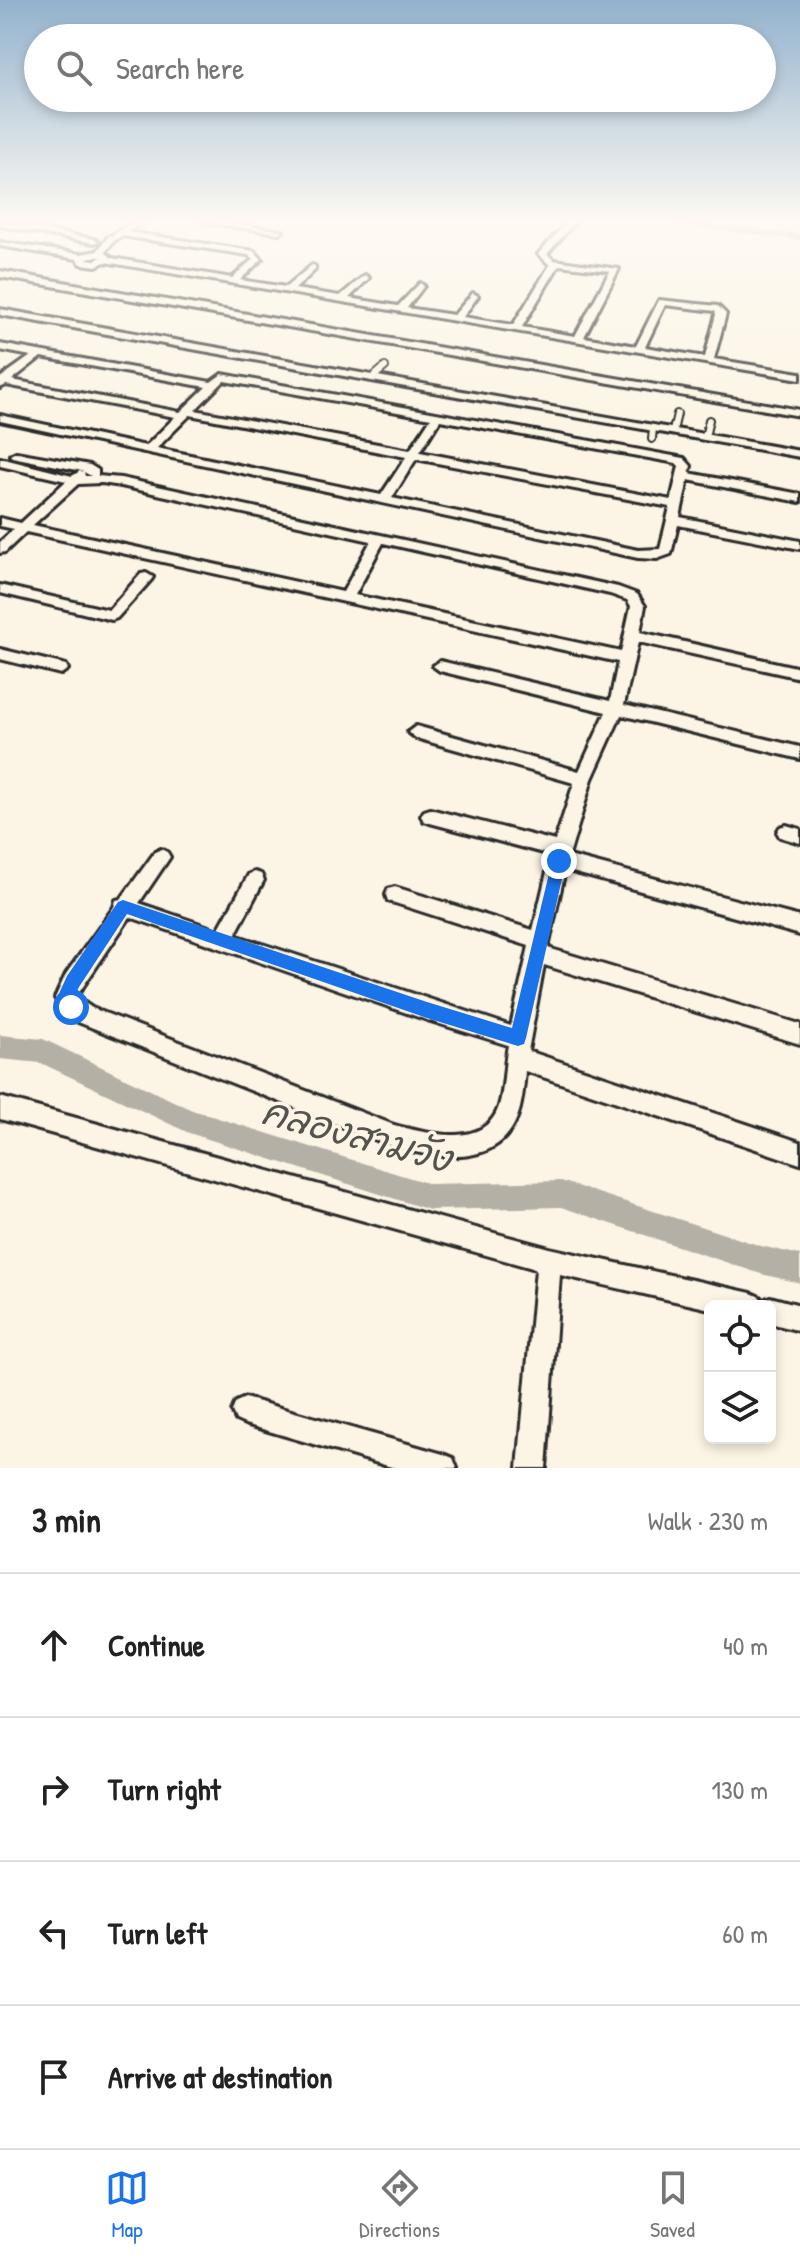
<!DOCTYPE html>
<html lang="en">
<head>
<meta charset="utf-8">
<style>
	body { margin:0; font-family:"Patrick Hand","Playpen Sans Thai",sans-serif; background:#f6f6f6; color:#222 }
	.controls { position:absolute; right:24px; bottom:24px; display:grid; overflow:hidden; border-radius:12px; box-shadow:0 4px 12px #0003 }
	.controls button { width:72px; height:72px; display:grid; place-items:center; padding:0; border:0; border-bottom:2px solid #e0e0e0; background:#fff; color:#222; font:40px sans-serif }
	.stop { position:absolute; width:24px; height:24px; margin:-18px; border:6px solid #1a73e8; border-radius:50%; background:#fff }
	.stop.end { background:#1a73e8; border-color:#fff; box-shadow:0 2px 8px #0008 }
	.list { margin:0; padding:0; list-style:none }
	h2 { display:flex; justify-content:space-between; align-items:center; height:104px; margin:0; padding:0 32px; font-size:34px }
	h2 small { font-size:26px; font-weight:400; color:#767676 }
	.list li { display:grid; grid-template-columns:52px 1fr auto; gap:24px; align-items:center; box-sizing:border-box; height:144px; padding:0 32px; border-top:2px solid #e0e0e0 }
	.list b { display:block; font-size:30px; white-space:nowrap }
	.list em { font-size:26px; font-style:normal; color:#767676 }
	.icon { flex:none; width:44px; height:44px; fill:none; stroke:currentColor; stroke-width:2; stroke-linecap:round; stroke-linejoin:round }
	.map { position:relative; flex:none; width:800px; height:1468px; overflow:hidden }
	.search { position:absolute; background:#fff; box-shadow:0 4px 12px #0003; left:24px; right:24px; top:24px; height:88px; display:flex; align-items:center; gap:20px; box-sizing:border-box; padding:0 28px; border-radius:44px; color:#767676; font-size:30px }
	.sheet { height:680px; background:#fff }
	nav { display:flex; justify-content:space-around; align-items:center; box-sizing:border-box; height:112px; border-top:2px solid #e0e0e0; background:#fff; font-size:22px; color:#767676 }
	nav a { display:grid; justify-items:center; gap:4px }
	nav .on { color:#1a73e8 }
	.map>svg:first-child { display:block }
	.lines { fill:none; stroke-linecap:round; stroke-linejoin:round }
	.canal { fill:#b4b0a5; fill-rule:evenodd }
	.lane-casing { stroke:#2b2b2b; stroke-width:10 }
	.street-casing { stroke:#2b2b2b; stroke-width:6 }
	.lane { stroke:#fcf5e5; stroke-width:6 }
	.street { fill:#fcf5e5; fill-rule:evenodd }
	.route { fill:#1a73e8 }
	.labels { text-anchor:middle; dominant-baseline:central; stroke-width:7; stroke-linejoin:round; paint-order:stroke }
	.near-water-label { font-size:38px; font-style:italic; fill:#545350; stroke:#fcf5e5 }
</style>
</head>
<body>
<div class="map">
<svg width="800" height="1468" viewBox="0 0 800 1468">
	<rect width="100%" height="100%" fill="#fcf5e5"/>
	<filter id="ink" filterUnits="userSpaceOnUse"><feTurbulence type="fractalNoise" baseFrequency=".0125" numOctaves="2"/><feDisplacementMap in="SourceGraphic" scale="16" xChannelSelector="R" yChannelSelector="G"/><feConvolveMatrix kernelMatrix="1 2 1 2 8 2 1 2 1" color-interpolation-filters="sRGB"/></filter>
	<g filter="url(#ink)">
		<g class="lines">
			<path class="canal" d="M 668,222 L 692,222 L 800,234 L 800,240 L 672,225 Z
				M 0,1035 L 43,1039 L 192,1110 L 430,1184 L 561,1181 L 761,1246 L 800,1255 L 800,1283 L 761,1274 L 561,1207 L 430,1210 L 189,1133 L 41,1063 L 0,1059 Z"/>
			<defs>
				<path id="lane" d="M 372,378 L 385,367
					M 673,431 L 677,414
					M 705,437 L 709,420
					M 652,439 L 653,428"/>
				<path id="street" d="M 0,222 L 94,239 L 98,241 L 94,243 L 0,226 Z
					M 134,222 L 143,222 L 128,232 L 254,251 L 262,259 L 240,280 L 286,287 L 312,265 L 315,266 L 315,270 L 295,289 L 340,296 L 365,275 L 369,278 L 349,298 L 398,306 L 420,283 L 424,286 L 407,308 L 454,315 L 473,293 L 478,296 L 463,317 L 513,325 L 550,265 L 538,254 L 567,222 L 575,222 L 547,254 L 554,260 L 619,269 L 584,337 L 636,346 L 659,300 L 718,306 L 726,314 L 714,359 L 800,373 L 800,379 L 105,262 L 96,266 L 81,264 L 77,259 L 0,246 L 0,242 L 81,254 L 97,251 L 108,237 ZM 122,236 L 248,255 L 253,259 L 232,278 L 112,258 L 105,252 L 114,241 ZM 91,257 L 102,257 L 95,260 L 86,259 ZM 559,265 L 610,271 L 575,336 L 522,327 ZM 665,305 L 715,311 L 716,314 L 705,357 L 645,347 Z
					M 202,222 L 223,222 L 283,231 L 279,233 Z
					M 0,271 L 800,410 L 800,416 L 0,277 Z
					M 0,309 L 800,451 L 800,457 L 0,315 Z
					M 0,344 L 211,382 L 222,374 L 684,458 L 691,466 L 689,473 L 800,494 L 800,502 L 688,480 L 680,517 L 800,541 L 800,549 L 678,525 L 671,554 L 657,559 L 638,558 L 0,421 L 0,415 L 146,446 L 175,417 L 6,385 L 0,388 L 0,378 L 31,356 L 0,350 ZM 41,357 L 206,387 L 180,412 L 12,380 ZM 224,381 L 431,418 L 410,450 L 195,410 ZM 190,415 L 406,457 L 381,495 L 157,448 ZM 440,420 L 676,463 L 679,466 L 671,500 L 420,452 ZM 416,459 L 670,507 L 660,549 L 638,550 L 392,498 Z
					M 16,452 L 90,465 L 98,470 L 98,476 L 121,478 L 618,587 L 637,594 L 645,606 L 640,632 L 800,668 L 800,678 L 638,642 L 624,705 L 800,747 L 800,759 L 621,715 L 592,779 L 569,856 L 800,917 L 800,935 L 565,870 L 548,948 L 800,1024 L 800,1044 L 544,965 L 528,1051 L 800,1142 L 800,1164 L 525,1071 C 524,1083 523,1096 520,1108 C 504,1170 441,1159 394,1147 L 78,1022 L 64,1014 L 55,998 L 66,974 L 114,907 L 116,900 L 121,899 L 155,852 L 161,849 L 167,852 L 170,857 L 139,903 L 218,930 L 249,874 L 255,872 L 261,874 L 264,880 L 235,935 L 511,1026 L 529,946 L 395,903 L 388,901 L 386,895 L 388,889 L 395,887 L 533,930 L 551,855 L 430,823 L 424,821 L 421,816 L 424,811 L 430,809 L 555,841 L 574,783 L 416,738 L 408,732 L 416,726 L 579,771 L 606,712 L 440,671 L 433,666 L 440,661 L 610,701 L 618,662 L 26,532 L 5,552 L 0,553 L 0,542 L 14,529 L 0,526 L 0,518 L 21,523 L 66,481 L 0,466 L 0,458 L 72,476 L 80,471 L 84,472 L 85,476 L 91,476 L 82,471 L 12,457 L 10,455 ZM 102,483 L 121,486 L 371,541 L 343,592 L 33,525 L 78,484 ZM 383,543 L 610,594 L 627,600 L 631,606 L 621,652 L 355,595 ZM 130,917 L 427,1020 L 508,1045 C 504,1064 505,1086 499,1106 C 485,1150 426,1133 394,1125 L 92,1008 L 76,997 Z
					M 146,573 L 153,577 L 151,580 L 117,618 L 112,620 L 0,593 L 0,585 L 109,610 L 141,574 Z
					M 0,649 L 66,665 L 68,669 L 61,674 L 0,659 Z
					M 786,825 L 800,829 L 800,843 L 780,837 L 777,832 L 780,827 Z
					M 0,1097 L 549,1248 L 751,1293 L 760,1297 L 761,1301 L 770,1297 L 800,1305 L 800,1331 L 770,1323 L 770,1306 L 710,1306 L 710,1309 L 560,1275 L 546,1468 L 518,1468 L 536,1269 L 0,1119 Z
					M 245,1398 L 443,1454 L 453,1458 L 457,1468 L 395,1468 L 245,1424 L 236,1420 L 232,1411 L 236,1402 Z"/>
			</defs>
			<use href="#lane" class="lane-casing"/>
			<use href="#street" class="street-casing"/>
			<use href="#lane" class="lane"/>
			<use href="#street" class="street"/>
		</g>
	</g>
	<linearGradient id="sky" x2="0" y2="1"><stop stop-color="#93b2cd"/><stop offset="0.52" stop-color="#fefaf3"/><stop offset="1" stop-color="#fefaf3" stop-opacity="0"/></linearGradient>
	<rect width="800" height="427" fill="url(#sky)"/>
	<path class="route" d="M 559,855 L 566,861 L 526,1038 L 524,1044 L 518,1046 L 427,1018 L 127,914 L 79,987 L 74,997 L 79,1007 L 77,1012 L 65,1012 L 57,998 L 67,976 L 118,902 L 123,900 L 427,1002 L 512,1028 L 552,861 Z"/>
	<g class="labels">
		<g class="near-water-label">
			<text transform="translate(357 1134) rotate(15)">คลองสามวัง</text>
		</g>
	</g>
</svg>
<div class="controls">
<button><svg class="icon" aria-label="locate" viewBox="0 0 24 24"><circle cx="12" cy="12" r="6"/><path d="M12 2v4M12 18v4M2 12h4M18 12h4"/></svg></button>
<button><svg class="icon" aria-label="layers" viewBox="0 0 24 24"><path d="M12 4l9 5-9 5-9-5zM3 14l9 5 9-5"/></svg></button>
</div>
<div class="stop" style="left:71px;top:1007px"></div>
<div class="stop end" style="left:559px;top:861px"></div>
<div class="search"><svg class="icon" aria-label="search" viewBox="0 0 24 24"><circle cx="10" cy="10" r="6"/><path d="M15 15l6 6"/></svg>Search here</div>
</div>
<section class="sheet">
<h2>3 min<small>Walk · 230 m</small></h2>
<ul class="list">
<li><svg class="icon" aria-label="ahead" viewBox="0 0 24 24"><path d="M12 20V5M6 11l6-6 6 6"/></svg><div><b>Continue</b></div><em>40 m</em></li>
<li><svg class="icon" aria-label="right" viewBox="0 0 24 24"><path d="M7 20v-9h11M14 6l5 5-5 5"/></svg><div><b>Turn right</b></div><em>130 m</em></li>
<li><svg class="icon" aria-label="left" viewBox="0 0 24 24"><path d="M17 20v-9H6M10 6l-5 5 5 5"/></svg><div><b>Turn left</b></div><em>60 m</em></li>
<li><svg class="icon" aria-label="arrive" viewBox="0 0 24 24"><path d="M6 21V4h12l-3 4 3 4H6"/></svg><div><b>Arrive at destination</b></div></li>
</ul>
</section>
<nav>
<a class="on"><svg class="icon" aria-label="map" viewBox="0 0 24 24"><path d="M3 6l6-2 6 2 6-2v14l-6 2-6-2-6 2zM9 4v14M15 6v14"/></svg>Map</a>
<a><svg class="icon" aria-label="directions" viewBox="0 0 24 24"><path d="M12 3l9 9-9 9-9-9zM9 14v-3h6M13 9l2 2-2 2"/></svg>Directions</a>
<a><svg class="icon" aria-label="saved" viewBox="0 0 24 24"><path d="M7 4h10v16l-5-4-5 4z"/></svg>Saved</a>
</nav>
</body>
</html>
